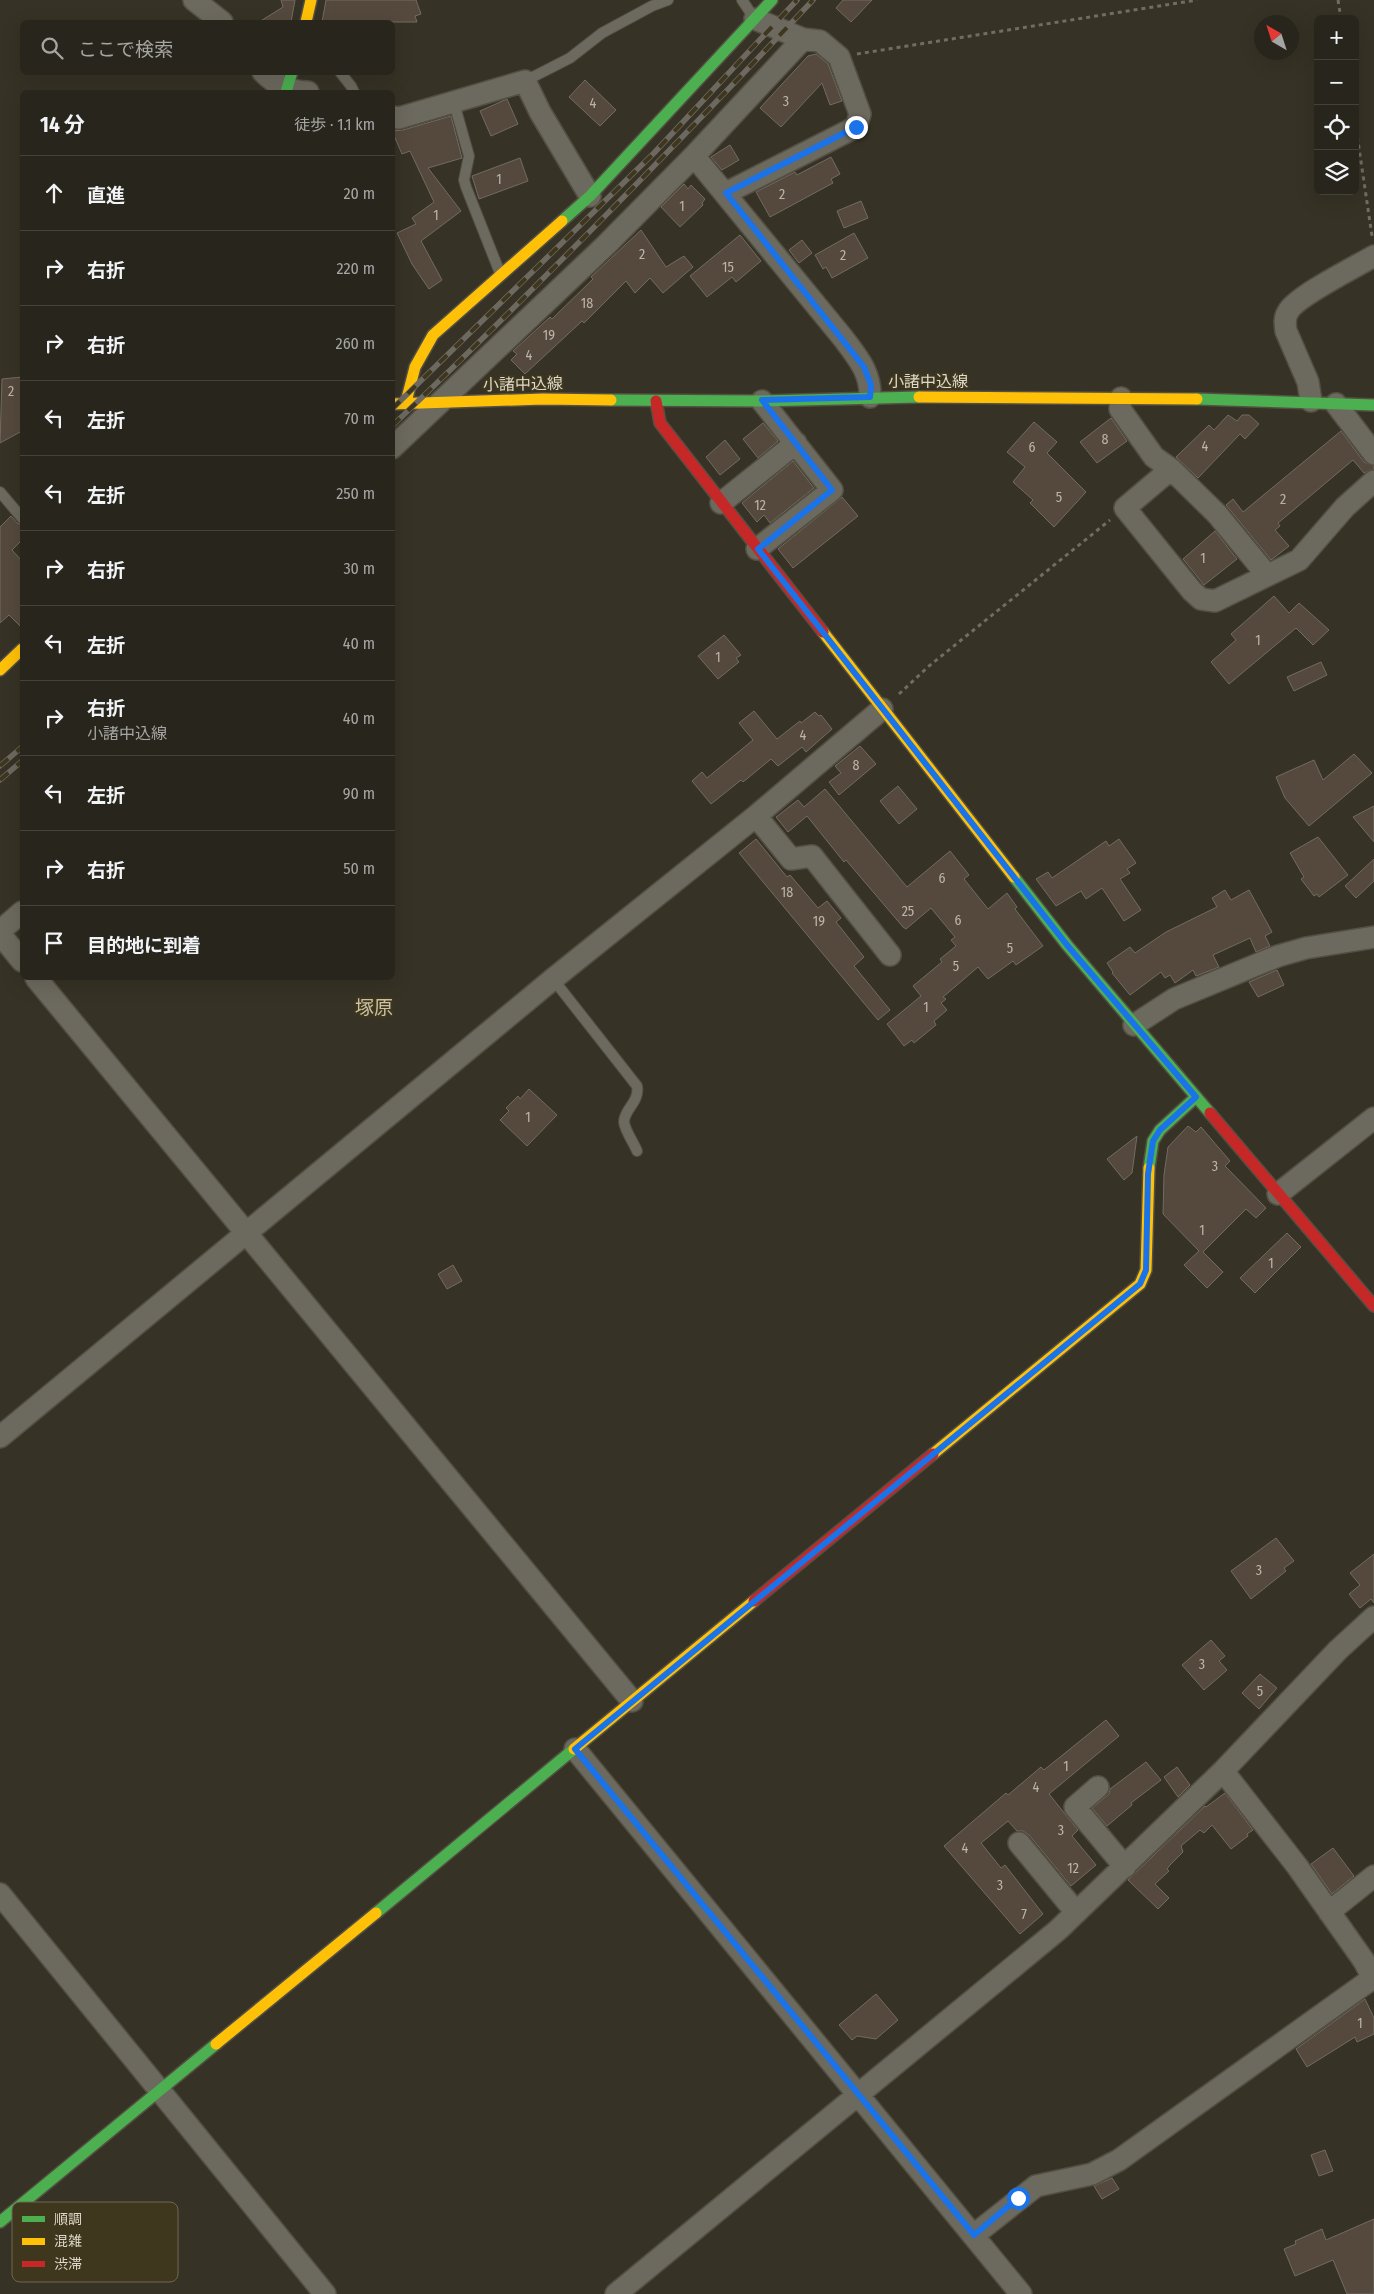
<!DOCTYPE html>
<html lang="ja">
<head>
<meta charset="utf-8">
<style>
	body { margin:0; font-family:"Fira Sans Condensed","Noto Sans JP",sans-serif; background:#343229; color:#f1f3f6 }
	.controls { position:absolute; right:15px; top:15px; display:grid; overflow:hidden; border-radius:8px; box-shadow:0 5px 20px #0002 }
	.controls button { width:45px; height:45px; display:grid; place-items:center; padding:0; border:0; border-bottom:1px solid #44433b; background:#28261c; color:#f1f3f6; font:25px sans-serif }
	.compass { position:absolute; left:1254px; top:15px; width:45px; height:45px; border-radius:50%; background:#28261c; box-shadow:0 5px 20px #0002; rotate:321deg }
	.stop { position:absolute; width:15px; height:15px; margin:-11px; border:4px solid #1a73e8; border-radius:50%; background:#fff }
	.stop.end { background:#1a73e8; border-color:#fff; box-shadow:0 1px 5px #0008 }
	.list { margin:0; padding:0; list-style:none }
	h2 { display:flex; justify-content:space-between; align-items:center; height:65px; margin:0; padding:0 20px; font-size:21px }
	h2 small { font-size:16px; font-weight:400; color:#a5a5a3 }
	.list li { display:grid; grid-template-columns:32px 1fr auto; gap:15px; align-items:center; box-sizing:border-box; height:75px; padding:0 20px; border-top:1px solid #44433b }
	.list b { display:block; font-size:19px; white-space:nowrap }
	.list p { margin:0; font-size:16px; white-space:nowrap; color:#a5a5a3 }
	.list em { font-size:16px; font-style:normal; color:#a5a5a3 }
	.icon { flex:none; width:28px; height:28px; fill:none; stroke:currentColor; stroke-width:2; stroke-linecap:round; stroke-linejoin:round }
	.map { position:relative; flex:none; width:1374px; height:2294px; overflow:hidden }
	.search { position:absolute; background:#28261c; box-shadow:0 5px 20px #0002; left:20px; top:20px; width:375px; height:55px; display:flex; align-items:center; gap:12px; box-sizing:border-box; padding:0 18px; border-radius:8px; color:#a5a5a3; font-size:19px }
	.panel { position:absolute; background:#28261c; box-shadow:0 5px 20px #0002; left:20px; top:90px; width:375px; height:890px; border-radius:8px }
	.map>svg:first-child { display:block }
	.building { fill:#55493d; stroke:#726b62 }
	.lines { fill:none; stroke-linecap:round; stroke-linejoin:round }
	.lane-casing { stroke:#534f43; stroke-width:12 }
	.street-casing { stroke:#534f43; stroke-width:24 }
	.fast-casing { stroke:#534f43; stroke-width:14 }
	.slow-casing { stroke:#534f43; stroke-width:14 }
	.jam-casing { stroke:#534f43; stroke-width:14 }
	.path { stroke:#706d62; stroke-width:3; stroke-dasharray:4 4; stroke-linecap:butt }
	.lane { stroke:#6c695e; stroke-width:10 }
	.street { stroke:#6c695e; stroke-width:21 }
	.fast { stroke:#4caf50; stroke-width:11 }
	.slow { stroke:#ffc107; stroke-width:11 }
	.jam { stroke:#c62828; stroke-width:11 }
	.rail-casing { stroke:#6d6960; stroke-width:5.5 }
	.rail { stroke:#3e361d; stroke-width:4; stroke-dasharray:11; stroke-linecap:butt }
	.route { stroke:#1a73e8; stroke-width:6 }
	.labels { text-anchor:middle; dominant-baseline:central; stroke-width:4; stroke-linejoin:round; paint-order:stroke }
	.number-label { font-size:14px; fill:#bcb5a7 }
	.street-label { font-size:16px; fill:#ded9ca; stroke:#3e361d }
	.quarter-label { font-size:19px; fill:#cac1a4; stroke:#3e361d }
	.key { fill:#3e361d; stroke:#6e6751; stroke-width:1 }
	.key-label { font-size:14px; fill:#ded9ca }
</style>
</head>
<body>
<div class="map">
<svg width="1374" height="2294" viewBox="0 0 1374 2294">
	<rect width="100%" height="100%" fill="#363225"/>
	<path class="building" d="M 281,0 L 295,0 L 291,22 L 259,22 L 283,7 Z
		M 326,0 L 416,0 L 421,14 L 415,16 L 417,22 L 322,22 Z
		M 843,0 L 872,0 L 851,22 L 836,8 Z
		M 816,54 L 828,64 L 842,101 L 830,105 L 822,83 L 781,127 L 760,108 L 808,56 Z
		M 585,80 L 616,110 L 600,126 L 569,97 Z
		M 507,99 L 518,124 L 491,136 L 480,111 Z
		M 451,116 L 462,158 L 428,168 L 461,211 L 421,241 L 442,280 L 429,289 L 412,264 L 397,233 L 416,224 L 412,218 L 434,202 L 410,151 L 402,154 L 392,131 L 403,130 Z
		M 730,145 L 739,160 L 722,170 L 711,157 Z
		M 831,157 L 840,174 L 831,179 L 833,183 L 770,217 L 756,192 L 795,172 L 797,175 Z
		M 520,158 L 528,181 L 479,199 L 472,176 Z
		M 684,184 L 688,189 L 691,185 L 705,199 L 702,203 L 703,205 L 680,227 L 661,207 Z
		M 861,201 L 868,218 L 844,228 L 837,211 Z
		M 641,230 L 666,267 L 684,256 L 693,267 L 663,293 L 650,278 L 635,293 L 626,281 L 584,323 L 582,321 L 525,374 L 511,360 L 517,354 L 513,351 L 550,317 L 552,319 L 593,279 L 591,277 Z
		M 854,233 L 868,258 L 832,278 L 826,267 L 823,269 L 815,255 Z
		M 740,235 L 761,261 L 736,282 L 732,277 L 707,297 L 690,276 Z
		M 802,240 L 812,253 L 799,263 L 789,250 Z
		M 22,377 L 22,431 L 0,443 L 2,379 Z
		M 1228,415 L 1237,421 L 1242,415 L 1249,415 L 1259,424 L 1245,439 L 1240,434 L 1198,478 L 1176,457 L 1209,425 L 1214,430 Z
		M 1111,418 L 1127,441 L 1097,463 L 1080,442 Z
		M 1034,422 L 1057,442 L 1047,453 L 1086,492 L 1054,527 L 1030,503 L 1033,500 L 1013,482 L 1025,467 L 1007,452 Z
		M 763,423 L 778,441 L 758,458 L 743,439 Z
		M 1341,431 L 1364,462 L 1374,466 L 1374,469 L 1364,473 L 1353,460 L 1278,523 L 1280,526 L 1275,530 L 1289,546 L 1271,560 L 1226,505 L 1233,499 L 1243,512 Z
		M 725,440 L 740,459 L 720,475 L 706,457 Z
		M 793,461 L 814,488 L 770,523 L 764,515 L 757,522 L 742,503 Z
		M 842,497 L 858,516 L 793,568 L 778,549 Z
		M 11,516 L 17,523 L 22,525 L 22,540 L 12,550 L 22,561 L 22,628 L 9,615 L 0,623 L 0,527 Z
		M 1215,531 L 1237,559 L 1204,585 L 1183,559 Z
		M 1274,596 L 1289,613 L 1299,603 L 1329,630 L 1313,645 L 1296,628 L 1229,684 L 1211,662 L 1236,640 L 1231,634 Z
		M 724,635 L 741,655 L 736,658 L 739,662 L 718,679 L 698,656 Z
		M 1321,662 L 1327,675 L 1294,691 L 1287,677 Z
		M 754,711 L 777,739 L 800,721 L 801,723 L 815,712 L 819,716 L 821,715 L 832,729 L 806,752 L 802,747 L 778,766 L 771,759 L 743,782 L 741,780 L 711,804 L 692,781 L 702,772 L 707,778 L 753,740 L 739,723 Z
		M 860,746 L 876,764 L 839,795 L 829,782 L 841,773 L 835,766 Z
		M 1354,754 L 1372,773 L 1309,826 L 1285,798 L 1276,777 L 1314,760 L 1323,780 Z
		M 898,786 L 917,809 L 899,824 L 880,801 Z
		M 825,789 L 907,887 L 950,851 L 969,875 L 964,879 L 988,909 L 1007,893 L 1017,907 L 1015,909 L 1043,946 L 1016,965 L 1013,961 L 988,979 L 978,967 L 943,997 L 946,999 L 941,1003 L 947,1010 L 934,1021 L 936,1025 L 914,1043 L 912,1040 L 904,1046 L 887,1024 L 921,996 L 913,986 L 942,962 L 940,959 L 956,946 L 951,940 L 955,937 L 931,908 L 906,929 L 903,927 L 846,860 L 844,862 L 807,816 L 788,832 L 776,817 L 798,800 L 804,807 Z
		M 1374,806 L 1374,842 L 1353,817 Z
		M 1318,837 L 1348,875 L 1319,897 L 1317,894 L 1314,896 L 1301,879 L 1304,877 L 1290,853 Z
		M 756,839 L 787,877 L 790,875 L 818,908 L 827,901 L 841,918 L 836,922 L 864,957 L 854,966 L 890,1010 L 878,1020 L 739,853 Z
		M 1119,839 L 1136,863 L 1127,869 L 1130,873 L 1120,879 L 1141,910 L 1124,921 L 1102,888 L 1086,899 L 1081,891 L 1056,906 L 1036,879 L 1048,872 L 1052,878 L 1106,841 L 1109,846 Z
		M 1374,859 L 1374,881 L 1356,898 L 1345,886 Z
		M 1225,890 L 1231,900 L 1249,890 L 1272,932 L 1265,936 L 1270,946 L 1256,952 L 1250,938 L 1213,955 L 1219,967 L 1196,976 L 1193,970 L 1175,983 L 1170,975 L 1165,978 L 1161,972 L 1130,995 L 1112,973 L 1113,972 L 1107,963 L 1130,947 L 1135,953 L 1166,932 L 1217,907 L 1212,898 Z
		M 1277,970 L 1284,985 L 1258,997 L 1249,982 Z
		M 529,1089 L 557,1115 L 527,1146 L 500,1120 L 509,1111 L 506,1108 L 518,1096 L 520,1099 Z
		M 1188,1126 L 1196,1132 L 1201,1127 L 1230,1161 L 1225,1166 L 1266,1208 L 1256,1218 L 1246,1209 L 1203,1252 L 1223,1272 L 1207,1288 L 1184,1265 L 1199,1251 L 1163,1214 L 1164,1175 L 1168,1147 Z
		M 1137,1136 L 1132,1173 L 1124,1180 L 1107,1159 Z
		M 1287,1233 L 1301,1247 L 1255,1293 L 1240,1278 Z
		M 453,1265 L 462,1281 L 447,1289 L 438,1274 Z
		M 1276,1538 L 1294,1561 L 1284,1568 L 1286,1571 L 1251,1599 L 1231,1571 Z
		M 1374,1554 L 1374,1603 L 1371,1599 L 1360,1608 L 1349,1594 L 1360,1585 L 1350,1573 Z
		M 1211,1640 L 1225,1656 L 1219,1661 L 1227,1670 L 1204,1690 L 1182,1665 Z
		M 1260,1674 L 1277,1688 L 1259,1709 L 1242,1693 Z
		M 1106,1720 L 1119,1736 L 1049,1794 L 1078,1830 L 1072,1836 L 1096,1865 L 1071,1886 L 1029,1835 L 1023,1831 L 1017,1831 L 1008,1821 L 981,1843 L 1001,1868 L 1005,1865 L 1043,1914 L 1020,1934 L 944,1846 L 1006,1793 L 1008,1795 L 1041,1767 L 1044,1770 Z
		M 1146,1762 L 1161,1780 L 1131,1803 L 1132,1805 L 1107,1826 L 1092,1808 L 1109,1794 L 1110,1789 Z
		M 1177,1767 L 1190,1785 L 1178,1797 L 1164,1777 Z
		M 1225,1793 L 1253,1830 L 1247,1834 L 1248,1836 L 1231,1849 L 1212,1825 L 1204,1833 L 1200,1830 L 1181,1846 L 1183,1852 L 1170,1865 L 1167,1869 L 1169,1871 L 1155,1884 L 1169,1898 L 1158,1909 L 1128,1880 L 1205,1806 L 1206,1807 Z
		M 1333,1848 L 1354,1876 L 1332,1894 L 1311,1864 Z
		M 876,1994 L 898,2020 L 876,2039 L 857,2036 L 852,2040 L 839,2025 Z
		M 1365,1999 L 1374,2018 L 1374,2034 L 1357,2042 L 1355,2037 L 1307,2067 L 1296,2049 Z
		M 1325,2150 L 1333,2171 L 1319,2176 L 1311,2155 Z
		M 1112,2178 L 1119,2189 L 1102,2199 L 1094,2186 Z
		M 1374,2219 L 1374,2294 L 1347,2294 L 1333,2260 L 1295,2276 L 1284,2249 L 1296,2244 L 1295,2241 L 1322,2229 L 1326,2240 Z"/>
	<g class="lines">
		<defs>
			<path id="lane" d="M 742,0 L 754,18
				M 340,72 L 351,86 L 354,92
				M 525,81 L 570,58 L 602,33 L 652,6 L 668,0
				M 454,103 L 469,156 L 464,180 L 466,187 L 500,273
				M 0,492 L 22,518
				M 553,979 L 637,1086 C 640,1102 624,1109 624,1122 C 625,1131 634,1143 637,1151"/>
			<path id="street" d="M 194,0 L 222,22
				M 755,19 L 803,39 L 694,156 L 843,338 C 857,357 871,372 870,397
				M 263,72 C 275,84 291,92 308,92
				M 392,117 L 399,118 L 525,81 L 540,112 L 590,196
				M 726,193 L 856,127 L 860,114 L 839,57 L 820,41 L 803,39
				M 1121,398 L 1120,409 L 1154,457 L 1171,469 L 1217,514 L 1267,575
				M 1311,401 L 1308,382 L 1286,331 C 1285,324 1284,318 1288,312 C 1295,297 1357,266 1374,256
				M 1336,404 L 1374,454
				M 392,448 L 606,245 L 694,156
				M 1171,469 L 1125,508 L 1192,591 L 1201,599 L 1215,601 L 1299,560 L 1345,507 L 1374,481
				M 721,503 L 796,443
				M 757,549 L 832,490 L 762,401
				M 756,816 L 791,859 L 812,856 L 890,955
				M 0,931 L 22,912
				M 0,934 L 22,961
				M 36,978 L 632,1701
				M 1134,1025 L 1174,999 L 1278,956 L 1306,948 L 1374,937
				M 1278,1194 L 1374,1118
				M 0,1437 L 553,979 L 756,816 L 882,709
				M 575,1749 L 1021,2294
				M 1223,1771 L 1297,1866 L 1364,1961 L 1374,1980
				M 1098,1787 L 1075,1807 L 1125,1867
				M 1019,1843 L 1075,1911
				M 0,1894 L 325,2294
				M 1329,1912 L 1374,1876
				M 974,2235 L 1036,2186 L 1092,2174 L 1119,2160 L 1373,1978
				M 616,2294 L 1058,1930 L 1223,1771 L 1338,1650 L 1374,1617"/>
			<path id="fast" d="M 286,92 L 292,72
				M 562,221 L 590,196 L 772,0
				M 1197,399 L 1374,405
				M 611,400 L 762,401 L 919,397
				M 1014,877 L 1067,945 L 1210,1113
				M 1149,1168 L 1153,1141 L 1160,1130 L 1196,1097
				M 376,1913 L 574,1749
				M 0,2222 L 216,2044"/>
			<path id="slow" d="M 306,22 L 311,0
				M 919,397 L 1197,399
				M 406,402 L 415,367 L 433,335 L 562,221
				M 392,404 L 543,399 L 611,400
				M 823,632 L 1014,877
				M 0,670 L 22,649
				M 933,1454 L 1140,1284 L 1146,1270 L 1149,1168
				M 574,1749 L 754,1601
				M 216,2044 L 376,1913"/>
			<path id="jam" d="M 656,401 L 660,423 L 823,632
				M 1210,1113 L 1374,1306
				M 754,1601 L 933,1454"/>
		</defs>
		<use href="#lane" class="lane-casing"/>
		<use href="#street" class="street-casing"/>
		<use href="#fast" class="fast-casing"/>
		<use href="#slow" class="slow-casing"/>
		<use href="#jam" class="jam-casing"/>
		<path class="path" d="M 1338,0 L 1341,19
			M 857,54 L 1197,0
			M 1355,121 L 1372,236
			M 899,694 L 929,666 L 1110,520"/>
		<use href="#lane" class="lane"/>
		<use href="#street" class="street"/>
		<use href="#fast" class="fast"/>
		<use href="#slow" class="slow"/>
		<use href="#jam" class="jam"/>
		<defs>
			<path id="rail" d="M 392,409 L 654,153 L 797,0
				M 392,426 C 537,288 676,145 813,0
				M 0,766 L 22,747
				M 0,780 L 22,761"/>
		</defs>
		<use href="#rail" class="rail-casing"/>
		<use href="#rail" class="rail"/>
	</g>
	<g class="lines">
		<path class="route" d="M 856,127 L 726,193 L 864,367 L 871,385 L 870,397 L 762,400 L 832,490 L 758,549 L 1067,945 L 1196,1097 L 1160,1130 L 1153,1141 L 1148,1174 L 1146,1270 L 1140,1284 L 575,1749 L 974,2235 L 1018,2198"/>
	</g>
	<g class="labels">
		<g class="number-label">
			<text x="786" y="101">3</text>
			<text x="593" y="103">4</text>
			<text x="499" y="179">1</text>
			<text x="782" y="194">2</text>
			<text x="682" y="206">1</text>
			<text x="436" y="215">1</text>
			<text x="642" y="254">2</text>
			<text x="843" y="255">2</text>
			<text x="728" y="267">15</text>
			<text x="587" y="303">18</text>
			<text x="549" y="335">19</text>
			<text x="529" y="355">4</text>
			<text x="11" y="391">2</text>
			<text x="1105" y="439">8</text>
			<text x="1205" y="446">4</text>
			<text x="1032" y="447">6</text>
			<text x="1059" y="497">5</text>
			<text x="1283" y="499">2</text>
			<text x="760" y="505">12</text>
			<text x="1203" y="558">1</text>
			<text x="1258" y="640">1</text>
			<text x="718" y="657">1</text>
			<text x="803" y="735">4</text>
			<text x="856" y="765">8</text>
			<text x="942" y="878">6</text>
			<text x="787" y="892">18</text>
			<text x="908" y="911">25</text>
			<text x="958" y="920">6</text>
			<text x="819" y="921">19</text>
			<text x="1010" y="948">5</text>
			<text x="956" y="966">5</text>
			<text x="926" y="1007">1</text>
			<text x="528" y="1117">1</text>
			<text x="1215" y="1166">3</text>
			<text x="1202" y="1230">1</text>
			<text x="1271" y="1263">1</text>
			<text x="1259" y="1570">3</text>
			<text x="1202" y="1664">3</text>
			<text x="1260" y="1691">5</text>
			<text x="1066" y="1766">1</text>
			<text x="1036" y="1787">4</text>
			<text x="1061" y="1830">3</text>
			<text x="965" y="1848">4</text>
			<text x="1073" y="1868">12</text>
			<text x="1000" y="1885">3</text>
			<text x="1024" y="1914">7</text>
			<text x="1360" y="2023">1</text>
		</g>
		<g class="street-label">
			<text x="928" y="381">小諸中込線</text>
			<text transform="translate(523 384) rotate(-1)">小諸中込線</text>
		</g>
		<g class="quarter-label">
			<text x="374" y="1007">塚原</text>
		</g>
	</g>
	<rect x="12" y="2202" width="166" height="80" rx="8" class="key"/>
	<rect x="22" y="2216" width="23" height="6" fill="#4caf50"/>
	<rect x="22" y="2238" width="23" height="7" fill="#ffc107"/>
	<rect x="22" y="2261" width="23" height="6" fill="#c62828"/>
	<g class="key-label">
		<text x="54" y="2224">順調</text>
		<text x="54" y="2246">混雑</text>
		<text x="54" y="2269">渋滞</text>
	</g>
</svg>
<div class="controls">
<button>+</button>
<button>−</button>
<button><svg class="icon" aria-label="locate" viewBox="0 0 24 24"><circle cx="12" cy="12" r="6"/><path d="M12 2v4M12 18v4M2 12h4M18 12h4"/></svg></button>
<button><svg class="icon" aria-label="layers" viewBox="0 0 24 24"><path d="M12 4l9 5-9 5-9-5zM3 14l9 5 9-5"/></svg></button>
</div>
<svg class="compass" viewBox="-18 -18 36 36"><path d="M0-13l5 13h-10z" fill="#e53935"/><path d="M0 13l5-13h-10z" fill="#a5a5a3"/></svg>
<div class="stop" style="left:1018px;top:2198px"></div>
<div class="stop end" style="left:856px;top:127px"></div>
<div class="search"><svg class="icon" aria-label="search" viewBox="0 0 24 24"><circle cx="10" cy="10" r="6"/><path d="M15 15l6 6"/></svg>ここで検索</div>
<section class="panel">
<h2>14 分<small>徒歩 · 1.1 km</small></h2>
<ul class="list">
<li><svg class="icon" aria-label="ahead" viewBox="0 0 24 24"><path d="M12 20V5M6 11l6-6 6 6"/></svg><div><b>直進</b></div><em>20 m</em></li>
<li><svg class="icon" aria-label="right" viewBox="0 0 24 24"><path d="M7 20v-9h11M14 6l5 5-5 5"/></svg><div><b>右折</b></div><em>220 m</em></li>
<li><svg class="icon" aria-label="right" viewBox="0 0 24 24"><path d="M7 20v-9h11M14 6l5 5-5 5"/></svg><div><b>右折</b></div><em>260 m</em></li>
<li><svg class="icon" aria-label="left" viewBox="0 0 24 24"><path d="M17 20v-9H6M10 6l-5 5 5 5"/></svg><div><b>左折</b></div><em>70 m</em></li>
<li><svg class="icon" aria-label="left" viewBox="0 0 24 24"><path d="M17 20v-9H6M10 6l-5 5 5 5"/></svg><div><b>左折</b></div><em>250 m</em></li>
<li><svg class="icon" aria-label="right" viewBox="0 0 24 24"><path d="M7 20v-9h11M14 6l5 5-5 5"/></svg><div><b>右折</b></div><em>30 m</em></li>
<li><svg class="icon" aria-label="left" viewBox="0 0 24 24"><path d="M17 20v-9H6M10 6l-5 5 5 5"/></svg><div><b>左折</b></div><em>40 m</em></li>
<li><svg class="icon" aria-label="right" viewBox="0 0 24 24"><path d="M7 20v-9h11M14 6l5 5-5 5"/></svg><div><b>右折</b><p>小諸中込線</p></div><em>40 m</em></li>
<li><svg class="icon" aria-label="left" viewBox="0 0 24 24"><path d="M17 20v-9H6M10 6l-5 5 5 5"/></svg><div><b>左折</b></div><em>90 m</em></li>
<li><svg class="icon" aria-label="right" viewBox="0 0 24 24"><path d="M7 20v-9h11M14 6l5 5-5 5"/></svg><div><b>右折</b></div><em>50 m</em></li>
<li><svg class="icon" aria-label="arrive" viewBox="0 0 24 24"><path d="M6 21V4h12l-3 4 3 4H6"/></svg><div><b>目的地に到着</b></div></li>
</ul>
</section>
</div>
</body>
</html>
